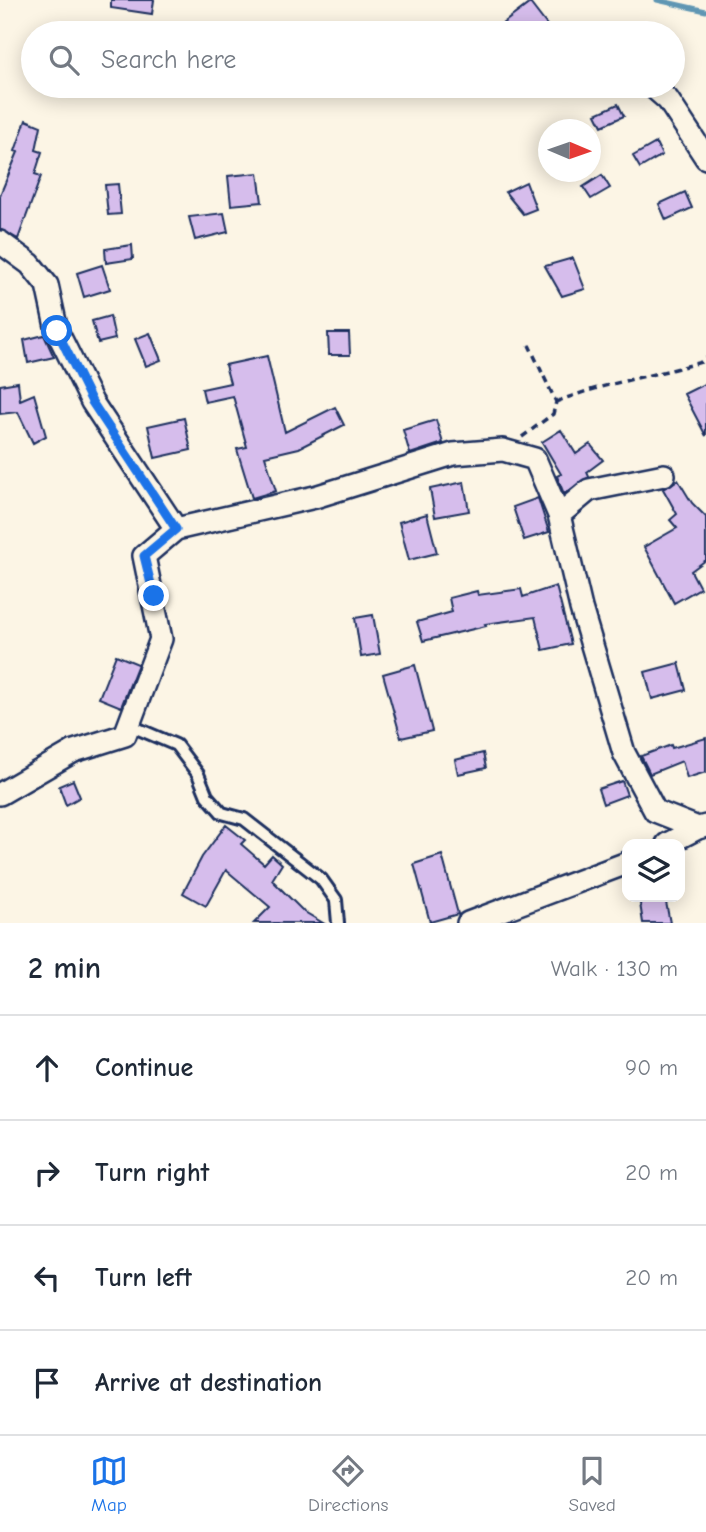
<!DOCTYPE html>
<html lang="en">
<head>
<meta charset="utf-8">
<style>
	body { margin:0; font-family:"Comic Neue",sans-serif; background:#f6f6f7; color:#1f2937 }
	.controls { position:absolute; right:21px; bottom:21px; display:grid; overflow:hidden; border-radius:14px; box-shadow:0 4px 18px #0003 }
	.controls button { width:63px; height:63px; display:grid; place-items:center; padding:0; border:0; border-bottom:2px solid #e0e1e3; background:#fff; color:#1f2937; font:35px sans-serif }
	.compass { position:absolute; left:538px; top:119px; width:63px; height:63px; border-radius:50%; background:#fff; box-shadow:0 4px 18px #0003; rotate:92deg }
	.stop { position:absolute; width:21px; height:21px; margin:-16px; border:5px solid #1a73e8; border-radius:50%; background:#fff }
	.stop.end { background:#1a73e8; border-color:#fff; box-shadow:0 2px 7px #0008 }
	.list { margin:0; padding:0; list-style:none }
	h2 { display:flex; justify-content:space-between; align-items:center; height:91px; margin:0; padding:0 28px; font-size:30px }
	h2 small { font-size:23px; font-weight:400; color:#747a83 }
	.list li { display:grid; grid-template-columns:46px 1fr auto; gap:21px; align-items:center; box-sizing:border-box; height:105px; padding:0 28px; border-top:2px solid #e0e1e3 }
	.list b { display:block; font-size:26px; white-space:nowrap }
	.list em { font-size:23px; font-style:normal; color:#747a83 }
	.icon { flex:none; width:38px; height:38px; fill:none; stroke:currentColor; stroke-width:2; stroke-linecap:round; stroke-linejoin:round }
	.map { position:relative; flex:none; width:706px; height:923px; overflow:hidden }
	.search { position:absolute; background:#fff; box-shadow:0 4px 18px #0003; left:21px; right:21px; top:21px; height:77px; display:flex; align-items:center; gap:18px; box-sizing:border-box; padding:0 24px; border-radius:38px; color:#747a83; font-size:26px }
	.sheet { height:511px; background:#fff }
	nav { display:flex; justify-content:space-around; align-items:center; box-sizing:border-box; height:98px; border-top:2px solid #e0e1e3; background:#fff; font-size:19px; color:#747a83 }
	nav a { display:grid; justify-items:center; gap:4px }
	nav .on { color:#1a73e8 }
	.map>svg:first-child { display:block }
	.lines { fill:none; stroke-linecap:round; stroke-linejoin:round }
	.stream { stroke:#5f96b3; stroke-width:5 }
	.building { fill:#d6bdec; stroke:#1b2f5e; stroke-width:2 }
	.service-casing { stroke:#1b2f5e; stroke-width:16 }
	.minor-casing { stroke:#1b2f5e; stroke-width:26 }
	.path { stroke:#1b2f5e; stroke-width:3.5; stroke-dasharray:7 5; stroke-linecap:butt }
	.service { stroke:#fcf5e5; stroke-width:10 }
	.minor { stroke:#fcf5e5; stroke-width:21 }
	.route { stroke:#1a73e8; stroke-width:9 }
</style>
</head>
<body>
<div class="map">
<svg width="706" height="923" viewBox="0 0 706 923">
	<rect width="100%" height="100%" fill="#fcf5e5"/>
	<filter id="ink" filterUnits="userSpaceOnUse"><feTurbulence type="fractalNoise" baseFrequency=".0143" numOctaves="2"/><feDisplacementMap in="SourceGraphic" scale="14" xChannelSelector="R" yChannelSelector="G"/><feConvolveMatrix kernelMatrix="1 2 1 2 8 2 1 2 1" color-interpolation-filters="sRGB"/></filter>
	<g filter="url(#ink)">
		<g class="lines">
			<path class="stream" d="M 657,0 L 706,11"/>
		</g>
		<path class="building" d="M 111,0 L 154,0 L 152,14 L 111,8 Z
			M 530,3 L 553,33 L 490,33 Z
			M 618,104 L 624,116 L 602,126 L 596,114 Z
			M 26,120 L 41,126 L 36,150 L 42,152 L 35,174 L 41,176 L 18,239 L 0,229 L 0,195 L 18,152 L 15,151 Z
			M 656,143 L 662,155 L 640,168 L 633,156 Z
			M 258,173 L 262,202 L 231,205 L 228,176 Z
			M 602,175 L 610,188 L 591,199 L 583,187 Z
			M 526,182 L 536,209 L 523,214 L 505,192 Z
			M 118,184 L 121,214 L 108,215 L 105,185 Z
			M 685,192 L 692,208 L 666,220 L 659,204 Z
			M 224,213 L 228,232 L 195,240 L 189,217 Z
			M 132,245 L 133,259 L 106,263 L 105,249 Z
			M 573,258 L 585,289 L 562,296 L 545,266 Z
			M 102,265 L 110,289 L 84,297 L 77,273 Z
			M 110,316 L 115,339 L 98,343 L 92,321 Z
			M 150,333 L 161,360 L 146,366 L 135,339 Z
			M 328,333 L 349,333 L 350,355 L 329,355 Z
			M 44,335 L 54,357 L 28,363 L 24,340 Z
			M 267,356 L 285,432 L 335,407 L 344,425 L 299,448 L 265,456 L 276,491 L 252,498 L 239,456 L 237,449 L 247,447 L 233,396 L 205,402 L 202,389 L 230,383 L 225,365 Z
			M 18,382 L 20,400 L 34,394 L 46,436 L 33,443 L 18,412 L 0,414 L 0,385 Z
			M 706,383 L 706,436 L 684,394 Z
			M 184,418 L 191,450 L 155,458 L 148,426 Z
			M 436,420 L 443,443 L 410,454 L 403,430 Z
			M 561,430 L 576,454 L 590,444 L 603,460 L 587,472 L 589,477 L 564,494 L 557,476 L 561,474 L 542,442 Z
			M 678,480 L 692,503 L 706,517 L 706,560 L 691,571 L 700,588 L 674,603 L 644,547 L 677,528 L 670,520 L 677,514 L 663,489 Z
			M 464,482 L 469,511 L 435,517 L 430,489 Z
			M 538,498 L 549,532 L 524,540 L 513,507 Z
			M 427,514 L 437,553 L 409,560 L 399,522 Z
			M 556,586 L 571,644 L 543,650 L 535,617 L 485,624 L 486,626 L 423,641 L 417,622 L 452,612 L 449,598 L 477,591 L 478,595 L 521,589 L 523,597 Z
			M 373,615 L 380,654 L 361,657 L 355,618 Z
			M 116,655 L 138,664 L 121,707 L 99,698 Z
			M 679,663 L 686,690 L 652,699 L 645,672 Z
			M 415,665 L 432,731 L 401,738 L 383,674 Z
			M 706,738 L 706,772 L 687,778 L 682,761 L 650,774 L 641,756 L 671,745 L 672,748 Z
			M 483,753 L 486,768 L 458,774 L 455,760 Z
			M 73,780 L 80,797 L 66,805 L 59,786 Z
			M 622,781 L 627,795 L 603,804 L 598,789 Z
			M 226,825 L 245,840 L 241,844 L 264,864 L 272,855 L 282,864 L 272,880 L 303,911 L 323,923 L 254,923 L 270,907 L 226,870 L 206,906 L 183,893 L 202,857 Z
			M 442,855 L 458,914 L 430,922 L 414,864 Z
			M 639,897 L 665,897 L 670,923 L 643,923 Z"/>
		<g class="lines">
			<defs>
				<path id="service" d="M 129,725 L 176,745 L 198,774 L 207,796 L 222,813 L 244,819 L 321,879 L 336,900 L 338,923"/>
				<path id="minor" d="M 652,86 L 668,100 L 706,158
					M 0,242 L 30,264 L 47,285 L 57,331 L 92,402 L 176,529
					M 559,515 L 589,490 L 664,475
					M 0,794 L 74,751 L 125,735 L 161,639 L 144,556 L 176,529 L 315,497 L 453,454 L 503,450 L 535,459 L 559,515 L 581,608 L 624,753 L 655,811 L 698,828 L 706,826
					M 667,844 L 698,828
					M 468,923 L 627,863"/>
			</defs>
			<use href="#service" class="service-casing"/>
			<use href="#minor" class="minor-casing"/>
			<path class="path" d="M 556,402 C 603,383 653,376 701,362 L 706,358
				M 522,437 L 553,414 L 556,402 L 529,345"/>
			<use href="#service" class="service"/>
			<use href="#minor" class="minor"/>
		</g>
	</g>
	<g class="lines" filter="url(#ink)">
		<path class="route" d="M 57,331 L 92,402 L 176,529 L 144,556 L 154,596"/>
	</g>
</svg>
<div class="controls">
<button><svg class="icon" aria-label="layers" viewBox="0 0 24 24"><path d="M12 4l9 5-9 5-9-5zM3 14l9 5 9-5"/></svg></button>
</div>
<svg class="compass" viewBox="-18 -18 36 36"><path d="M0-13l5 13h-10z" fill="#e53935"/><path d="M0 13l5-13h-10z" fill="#747a83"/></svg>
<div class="stop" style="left:57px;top:331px"></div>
<div class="stop end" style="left:154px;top:596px"></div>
<div class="search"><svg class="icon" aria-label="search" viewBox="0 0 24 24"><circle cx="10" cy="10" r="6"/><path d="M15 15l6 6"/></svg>Search here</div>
</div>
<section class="sheet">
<h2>2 min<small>Walk · 130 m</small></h2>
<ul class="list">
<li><svg class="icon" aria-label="ahead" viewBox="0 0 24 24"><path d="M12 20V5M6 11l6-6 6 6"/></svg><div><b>Continue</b></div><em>90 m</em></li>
<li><svg class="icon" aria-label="right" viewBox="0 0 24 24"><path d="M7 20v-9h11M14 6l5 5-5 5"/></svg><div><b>Turn right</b></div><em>20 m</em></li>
<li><svg class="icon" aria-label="left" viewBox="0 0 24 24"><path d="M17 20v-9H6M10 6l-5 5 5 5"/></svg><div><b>Turn left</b></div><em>20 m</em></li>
<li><svg class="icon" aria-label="arrive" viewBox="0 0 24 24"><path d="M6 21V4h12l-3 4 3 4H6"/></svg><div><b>Arrive at destination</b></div></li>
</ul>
</section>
<nav>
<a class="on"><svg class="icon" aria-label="map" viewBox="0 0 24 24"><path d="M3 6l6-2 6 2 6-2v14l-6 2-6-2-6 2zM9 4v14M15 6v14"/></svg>Map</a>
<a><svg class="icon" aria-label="directions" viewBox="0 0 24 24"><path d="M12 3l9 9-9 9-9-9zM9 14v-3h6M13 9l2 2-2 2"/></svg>Directions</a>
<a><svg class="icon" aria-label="saved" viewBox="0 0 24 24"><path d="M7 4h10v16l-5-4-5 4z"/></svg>Saved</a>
</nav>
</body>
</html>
